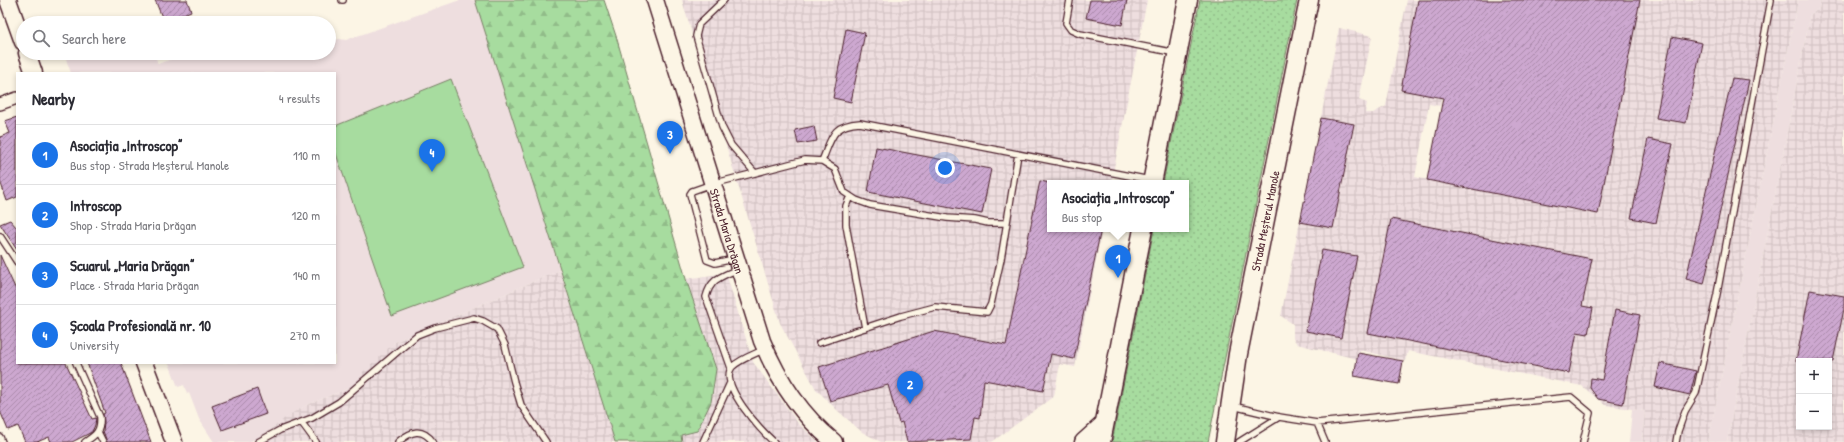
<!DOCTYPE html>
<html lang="en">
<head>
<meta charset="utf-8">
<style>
	body { margin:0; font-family:"Patrick Hand",sans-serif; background:#f2f2f3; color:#2b2b33 }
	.controls { position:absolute; right:12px; bottom:12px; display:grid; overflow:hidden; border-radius:0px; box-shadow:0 2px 6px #0003 }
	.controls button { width:36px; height:36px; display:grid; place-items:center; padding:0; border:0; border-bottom:1px solid #e1e1e2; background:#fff; color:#2b2b33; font:20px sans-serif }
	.you { position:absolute; left:945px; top:168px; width:14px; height:14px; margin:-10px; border:3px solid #fff; border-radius:50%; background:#1a73e8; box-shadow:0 0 0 6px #1a73e833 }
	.badge { display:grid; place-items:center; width:26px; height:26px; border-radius:50%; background:#1a73e8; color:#fff; font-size:13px; font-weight:700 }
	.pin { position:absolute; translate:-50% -33px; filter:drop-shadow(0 1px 2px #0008) }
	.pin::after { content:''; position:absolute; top:21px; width:14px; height:12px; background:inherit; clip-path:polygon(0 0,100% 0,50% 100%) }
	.popup { position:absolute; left:1047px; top:180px; width:142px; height:52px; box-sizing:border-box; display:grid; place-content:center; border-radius:0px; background:#fff; filter:drop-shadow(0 1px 3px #0005); font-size:13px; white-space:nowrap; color:#7c7c81 }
	.popup b { font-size:15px; color:#2b2b33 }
	.popup::after { content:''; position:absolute; left:50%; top:100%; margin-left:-8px; border:8px solid transparent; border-top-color:#fff }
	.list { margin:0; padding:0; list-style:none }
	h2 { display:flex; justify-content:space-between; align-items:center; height:52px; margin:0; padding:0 16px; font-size:17px }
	h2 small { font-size:13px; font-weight:400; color:#7c7c81 }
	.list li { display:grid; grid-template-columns:26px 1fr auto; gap:12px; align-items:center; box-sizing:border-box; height:60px; padding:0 16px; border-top:1px solid #e1e1e2 }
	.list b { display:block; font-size:15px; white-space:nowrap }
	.list p { margin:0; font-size:13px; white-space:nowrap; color:#7c7c81 }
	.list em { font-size:13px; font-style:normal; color:#7c7c81 }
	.icon { flex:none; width:22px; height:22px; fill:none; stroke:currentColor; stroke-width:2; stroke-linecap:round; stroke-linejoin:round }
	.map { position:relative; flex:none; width:1844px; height:442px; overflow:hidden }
	.search { position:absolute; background:#fff; box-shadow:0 2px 6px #0003; left:16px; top:16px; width:320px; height:44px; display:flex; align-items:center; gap:10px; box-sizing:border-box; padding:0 14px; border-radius:22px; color:#7c7c81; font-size:15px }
	.panel { position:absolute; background:#fff; box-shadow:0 2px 6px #0003; left:16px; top:72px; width:320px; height:292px; border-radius:0px }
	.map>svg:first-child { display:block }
	.built { fill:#eededf }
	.industrial { fill:url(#industrial-grid); fill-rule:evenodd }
	.green { fill:url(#green-dots); stroke:#787e65 }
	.forest { fill:url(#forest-firs); stroke:#787e65 }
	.pitch { fill:#a7dc9f; stroke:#787e65 }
	.building { fill:url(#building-hatch); stroke:#4a1f2b }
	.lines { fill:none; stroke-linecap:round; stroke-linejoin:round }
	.lane-casing { stroke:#4a1f2b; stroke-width:8 }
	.street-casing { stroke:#4a1f2b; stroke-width:14 }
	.secondary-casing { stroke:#4a1f2b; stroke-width:19 }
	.primary-casing { stroke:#4a1f2b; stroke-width:21 }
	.lane { stroke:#fcf5e5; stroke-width:5.5 }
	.street { stroke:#fcf5e5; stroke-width:11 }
	.secondary { stroke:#fcf5e5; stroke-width:16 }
	.primary { stroke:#fcf5e5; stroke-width:18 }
	.labels { text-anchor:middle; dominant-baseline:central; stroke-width:3; stroke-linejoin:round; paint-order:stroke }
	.street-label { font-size:12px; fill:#4a1f2b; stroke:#fcf5e5 }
</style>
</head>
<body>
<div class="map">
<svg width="1844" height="442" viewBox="0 0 1844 442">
	<defs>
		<pattern id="industrial-grid" width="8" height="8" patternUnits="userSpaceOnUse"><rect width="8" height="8" fill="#eededf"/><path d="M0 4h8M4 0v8" fill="none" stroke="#cebec0"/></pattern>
		<pattern id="green-dots" width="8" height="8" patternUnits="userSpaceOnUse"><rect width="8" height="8" fill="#a7dc9f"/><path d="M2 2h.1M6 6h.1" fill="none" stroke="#91bc89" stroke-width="1.8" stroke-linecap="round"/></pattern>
		<pattern id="forest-firs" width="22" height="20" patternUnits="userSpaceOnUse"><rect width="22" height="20" fill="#a7dc9f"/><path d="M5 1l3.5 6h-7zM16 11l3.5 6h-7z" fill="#91bc89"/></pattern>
		<pattern id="building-hatch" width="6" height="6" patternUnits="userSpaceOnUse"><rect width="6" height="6" fill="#cda8d0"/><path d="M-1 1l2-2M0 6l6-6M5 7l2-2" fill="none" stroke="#a888a9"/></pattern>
	</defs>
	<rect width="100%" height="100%" fill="#fcf5e5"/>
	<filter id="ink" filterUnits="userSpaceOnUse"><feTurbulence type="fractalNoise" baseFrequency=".025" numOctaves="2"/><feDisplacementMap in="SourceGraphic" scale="8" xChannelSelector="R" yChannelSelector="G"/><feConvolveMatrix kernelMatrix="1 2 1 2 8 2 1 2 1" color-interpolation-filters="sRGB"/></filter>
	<g filter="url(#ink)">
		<path class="built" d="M 460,0 L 475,0 L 479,7 L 560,270 L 395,342 L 359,384 L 307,405 L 290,415 L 260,437 L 249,442 L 214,442 L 199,419 L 189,393 L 187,394 L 184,385 L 178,387 L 169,363 L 335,363 L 335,73 L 71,73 L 66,59 L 86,53 L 154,53 L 158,64 L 187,53 L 329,53 L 329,42 L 339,39 L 346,40 Z
			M 1798,0 L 1821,0 L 1819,9 L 1810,15 L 1727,442 L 1708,442 Z
			M 1632,409 L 1645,411 L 1642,442 L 1629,442 Z"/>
		<path class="industrial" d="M 682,0 L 1147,0 L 1111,183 L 1050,183 L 1050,229 L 1102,229 L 1075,367 L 1060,364 L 1054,396 L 992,442 L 881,442 L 862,432 L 838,411 L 816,389 L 780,323 Z
			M 1407,0 L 1798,0 L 1708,442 L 1642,442 L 1645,411 L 1605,405 L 1582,386 L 1408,351 L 1405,361 L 1360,350 L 1357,359 L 1297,344 L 1293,338 L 1293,324 L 1281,316 L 1339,28 L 1372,36 L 1359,100 L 1367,103 L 1365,113 L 1373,113 L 1386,106 ZM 1447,67 L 1443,183 L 1415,177 L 1429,104 L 1440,106 Z
			M 1821,0 L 1844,0 L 1844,442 L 1727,442 L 1810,15 L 1819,9 ZM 1799,361 L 1829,361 L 1829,427 L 1799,427 Z
			M 560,270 L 615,442 L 268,442 L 263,435 L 289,415 L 307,405 L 359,384 L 362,381 L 360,376 L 364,371 L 395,342 Z
			M 726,273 L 753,362 L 798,423 L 818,442 L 682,442 L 681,435 L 697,431 L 714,383 L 716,369 L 686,279 Z"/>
		<path class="green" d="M 1200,0 L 1297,0 L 1208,442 L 1112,442 L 1154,229 L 1186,229 L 1186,183 L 1163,183 Z"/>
		<path class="forest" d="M 475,0 L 604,0 L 616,36 L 686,279 L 716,369 L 711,402 L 697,431 L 681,435 L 682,442 L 615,442 Z"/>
		<path class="pitch" d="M 451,79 L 523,267 L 392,316 L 335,151 L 335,126 Z"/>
		<path class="building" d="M 155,0 L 187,0 L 191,11 L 164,22 Z
			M 1090,0 L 1127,0 L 1122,25 L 1086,18 Z
			M 1418,0 L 1640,0 L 1598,214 L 1427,180 L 1443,98 L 1401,90 Z
			M 846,29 L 865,33 L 851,102 L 833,98 Z
			M 1672,37 L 1702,43 L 1686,123 L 1656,118 Z
			M 1732,78 L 1749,80 L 1704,284 L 1686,279 Z
			M 17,117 L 17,197 L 7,201 L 0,181 L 0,137 L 10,133 L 5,121 Z
			M 1321,118 L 1354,124 L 1333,228 L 1300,222 Z
			M 814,126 L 817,141 L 798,144 L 795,130 Z
			M 1648,139 L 1673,144 L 1656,223 L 1631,218 Z
			M 876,147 L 991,169 L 982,214 L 868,192 Z
			M 1040,181 L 1050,183 L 1050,229 L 1101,229 L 1074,359 L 1051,354 L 1043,391 L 984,380 L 980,418 L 975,417 L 971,439 L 907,442 L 902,422 L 899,423 L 888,385 L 830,401 L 819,367 L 934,331 L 1006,345 Z
			M 1391,219 L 1592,259 L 1582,306 L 1593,308 L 1588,334 L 1577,332 L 1569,373 L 1368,333 Z
			M 10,220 L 17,228 L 17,250 L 0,224 Z
			M 1322,250 L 1357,256 L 1341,338 L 1306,331 Z
			M 0,255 L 17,292 L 17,363 L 66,363 L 92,419 L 96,418 L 95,425 L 92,432 L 72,442 L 51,442 L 49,437 L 37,442 L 25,442 L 18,426 L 8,430 L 0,411 Z
			M 1810,290 L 1844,296 L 1844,309 L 1833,361 L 1796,361 Z
			M 1615,310 L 1640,315 L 1623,404 L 1598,399 L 1590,388 L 1591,378 L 1602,380 Z
			M 1358,353 L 1403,361 L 1399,384 L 1354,376 Z
			M 87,363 L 121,363 L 151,442 L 107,442 L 103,431 L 104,422 L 103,414 L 105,413 Z
			M 1660,363 L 1696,371 L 1690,395 L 1655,387 Z
			M 257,389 L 266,414 L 222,430 L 212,406 Z"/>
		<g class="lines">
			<defs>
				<path id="lane" d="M 342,0 L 343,0
					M 724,0 L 699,24 L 696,36 L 722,127 L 731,145 L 755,173
					M 1070,0 L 1066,23 L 1071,30 L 1080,34 L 1176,53
					M 822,161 C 832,138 831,125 860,123 L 1150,180
					M 850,196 L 846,206 L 846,225 L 865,328
					M 0,236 L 17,262
					M 734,259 L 715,263 L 707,260 L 690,194 L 692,191 L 712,184 L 805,160 L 822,161 L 835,169 L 844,192 L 856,200 L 870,205 L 947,218 L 975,220 L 988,223 L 1006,223
					M 819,343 L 901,316 L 935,307 L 987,312 L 991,304 L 1001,259 L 1018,154
					M 765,349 C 755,354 740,359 732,367 C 718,384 761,431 774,442
					M 76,363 L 100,417 C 101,431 96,435 85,442
					M 731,368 L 706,297 C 711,278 721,277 738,269
					M 1233,406 L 1279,417 L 1317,423 L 1571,397 L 1590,413 L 1583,442
					M 302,423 L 316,442
					M 1317,423 L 1325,442
					M 98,432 L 103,442
					M 0,437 L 2,442
					M 258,442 L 280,430 L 312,418 L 339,402 L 417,335 L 435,328 L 474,318 L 483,321 L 497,329 L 505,345 L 514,382 L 521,405 L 546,442
					M 398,442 C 411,431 422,427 433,442
					M 703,442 L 730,383
					M 1239,442 L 1279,417
					M 1676,442 L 1678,431 L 1685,411 L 1696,393 L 1717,294 L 1771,0"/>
				<path id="street" d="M 0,104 L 17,98"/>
				<g id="secondary">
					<path d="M 8,0 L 23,42"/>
					<path id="s1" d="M 655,0 L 762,341 C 778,380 801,415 834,442"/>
					<path d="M 27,53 L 34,73"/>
					<path d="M 144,363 L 174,442"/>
					<path d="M 1083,442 L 1104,423"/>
				</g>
				<g id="primary">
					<path d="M 1152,183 L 1188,0"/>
					<path d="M 1101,442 L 1143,229"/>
					<path id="s2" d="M 1225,442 L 1238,354 L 1309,0"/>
				</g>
			</defs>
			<use href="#lane" class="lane-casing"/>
			<use href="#street" class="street-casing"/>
			<use href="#secondary" class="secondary-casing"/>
			<use href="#primary" class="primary-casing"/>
			<use href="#lane" class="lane"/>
			<use href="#street" class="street"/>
			<use href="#secondary" class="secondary"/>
			<use href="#primary" class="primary"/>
		</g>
	</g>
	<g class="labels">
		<g class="street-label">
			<text stroke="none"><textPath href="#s2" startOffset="225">Strada Meșterul Manole</textPath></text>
			<text stroke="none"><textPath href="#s1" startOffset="242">Strada Maria Drăgan</textPath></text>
		</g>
	</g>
</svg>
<div class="controls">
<button>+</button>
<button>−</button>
</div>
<div class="you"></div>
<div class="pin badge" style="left:1118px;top:278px">1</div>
<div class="popup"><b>Asociația „Introscop”</b>Bus stop</div>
<div class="pin badge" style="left:910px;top:404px">2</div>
<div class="pin badge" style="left:670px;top:154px">3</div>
<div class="pin badge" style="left:432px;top:172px">4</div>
<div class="search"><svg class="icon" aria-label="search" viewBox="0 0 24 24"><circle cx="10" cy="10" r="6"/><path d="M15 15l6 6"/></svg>Search here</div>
<section class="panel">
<h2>Nearby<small>4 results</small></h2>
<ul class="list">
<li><span class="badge">1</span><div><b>Asociația „Introscop”</b><p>Bus stop · Strada Meșterul Manole</p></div><em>110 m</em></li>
<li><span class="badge">2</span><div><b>Introscop</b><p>Shop · Strada Maria Drăgan</p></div><em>120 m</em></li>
<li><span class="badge">3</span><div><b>Scuarul „Maria Drăgan”</b><p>Place · Strada Maria Drăgan</p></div><em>140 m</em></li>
<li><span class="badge">4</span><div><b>Școala Profesională nr. 10</b><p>University</p></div><em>270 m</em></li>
</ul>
</section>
</div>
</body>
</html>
